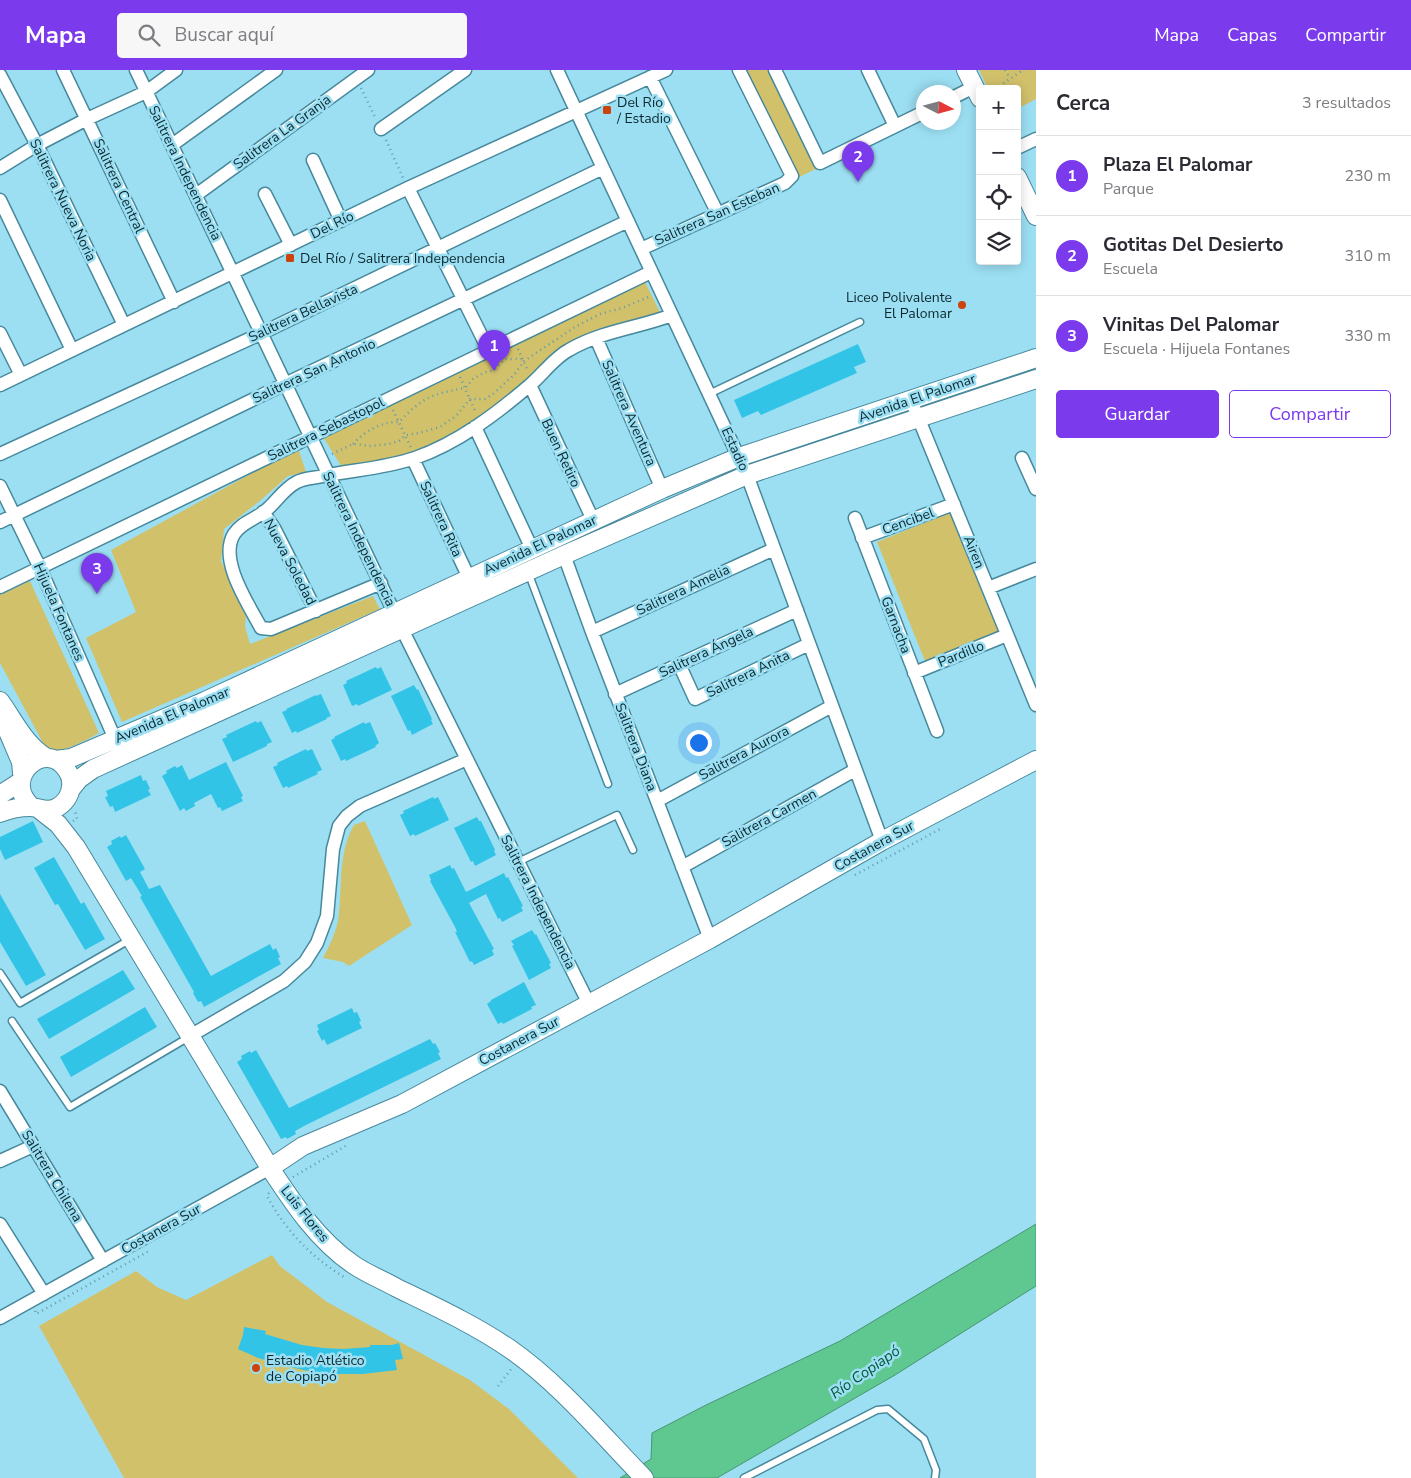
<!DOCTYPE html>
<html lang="es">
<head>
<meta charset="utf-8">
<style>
	body { margin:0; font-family:"Nunito Sans",sans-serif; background:#f7f7f7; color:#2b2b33 }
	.controls { position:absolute; right:15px; top:15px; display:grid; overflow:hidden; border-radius:5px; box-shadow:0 2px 12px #0003 }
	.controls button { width:45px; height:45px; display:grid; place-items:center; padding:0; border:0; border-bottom:1px solid #e1e1e2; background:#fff; color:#2b2b33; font:25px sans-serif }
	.compass { position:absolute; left:916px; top:15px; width:45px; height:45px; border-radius:50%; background:#fff; box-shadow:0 2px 12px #0003; rotate:96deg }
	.you { position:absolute; left:698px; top:672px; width:18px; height:18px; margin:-12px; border:4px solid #fff; border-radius:50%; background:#1a73e8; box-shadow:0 0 0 8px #1a73e833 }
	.badge { display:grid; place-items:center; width:32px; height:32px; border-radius:50%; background:#7c3aed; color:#fff; font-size:16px; font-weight:700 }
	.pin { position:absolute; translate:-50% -41px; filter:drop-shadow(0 1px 2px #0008) }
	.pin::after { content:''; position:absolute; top:26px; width:18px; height:15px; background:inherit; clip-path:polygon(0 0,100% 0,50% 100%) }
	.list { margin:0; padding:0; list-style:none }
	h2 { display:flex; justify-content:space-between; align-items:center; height:65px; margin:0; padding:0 20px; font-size:21px }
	h2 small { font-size:16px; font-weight:400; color:#7c7c81 }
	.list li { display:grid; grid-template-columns:32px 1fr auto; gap:15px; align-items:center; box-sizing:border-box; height:80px; padding:0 20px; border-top:1px solid #e1e1e2 }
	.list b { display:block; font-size:19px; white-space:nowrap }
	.list p { margin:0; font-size:16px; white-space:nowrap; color:#7c7c81 }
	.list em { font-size:16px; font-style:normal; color:#7c7c81 }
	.actions { display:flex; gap:10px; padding:15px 20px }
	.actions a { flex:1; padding:11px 0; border:1px solid #7c3aed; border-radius:5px; text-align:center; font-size:18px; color:#7c3aed }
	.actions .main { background:#7c3aed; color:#fff }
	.icon { flex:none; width:28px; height:28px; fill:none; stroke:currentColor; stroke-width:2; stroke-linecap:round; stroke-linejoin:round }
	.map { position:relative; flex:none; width:1036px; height:1408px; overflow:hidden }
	header { display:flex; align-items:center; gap:30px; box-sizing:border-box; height:70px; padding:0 25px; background:#7c3aed; color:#fff }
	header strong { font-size:24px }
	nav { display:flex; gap:28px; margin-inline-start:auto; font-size:18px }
	.search { width:350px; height:45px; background:#f7f7f7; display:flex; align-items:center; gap:12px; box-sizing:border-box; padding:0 18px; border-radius:5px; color:#7c7c81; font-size:19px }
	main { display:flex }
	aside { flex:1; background:#fff }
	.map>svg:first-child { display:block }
	.green { fill:#d2c16b }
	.water { fill:#5fc790; stroke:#469773 }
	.building { fill:#31c4e6 }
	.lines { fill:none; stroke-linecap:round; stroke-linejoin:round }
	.lane-casing { stroke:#47899c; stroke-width:9 }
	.street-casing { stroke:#47899c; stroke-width:15 }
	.secondary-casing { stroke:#47899c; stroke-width:20 }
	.path { stroke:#659aa9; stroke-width:2.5; stroke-dasharray:1 4; stroke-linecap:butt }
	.lane { stroke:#fff; stroke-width:6 }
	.street { stroke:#fff; stroke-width:12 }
	.secondary { stroke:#fff; stroke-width:18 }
	.poi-dot { fill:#cb440d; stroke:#9cdff3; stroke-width:2 }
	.labels { text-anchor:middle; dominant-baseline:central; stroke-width:5; stroke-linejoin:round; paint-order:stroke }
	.poi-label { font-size:14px; fill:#0b282f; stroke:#9cdff3; text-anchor:start }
	.street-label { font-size:14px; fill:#0b282f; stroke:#9cdff3 }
	.water-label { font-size:15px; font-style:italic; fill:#005633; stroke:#9cdff3 }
</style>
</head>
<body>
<header>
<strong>Mapa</strong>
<div class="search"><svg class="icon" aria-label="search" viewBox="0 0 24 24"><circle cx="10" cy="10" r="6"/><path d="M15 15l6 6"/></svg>Buscar aquí</div>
<nav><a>Mapa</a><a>Capas</a><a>Compartir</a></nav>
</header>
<main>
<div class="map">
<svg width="1036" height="1408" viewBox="0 0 1036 1408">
	<rect width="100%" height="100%" fill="#9cdff3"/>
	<path class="green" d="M 744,0 L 771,0 L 818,98 L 795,109 Z
		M 979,0 L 1036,0 L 1036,29 L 1017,39 L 1017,19 L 988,19 Z
		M 644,210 L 660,242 L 595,262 L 495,340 L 427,378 L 345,402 L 320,362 Z
		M 298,378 L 306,402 L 288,406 L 261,430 L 224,459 L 221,491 L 246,547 L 245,556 L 250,574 L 373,526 L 380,539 L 122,652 L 86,568 L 136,542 L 111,480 Z
		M 951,442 L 999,561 L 925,591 L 877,472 Z
		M 30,511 L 99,663 C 88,669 57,687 47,678 C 44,676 43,673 42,671 L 0,593 L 0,525 Z
		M 365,751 L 412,855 L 349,896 L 343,892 L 323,888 C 329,876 335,865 338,851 C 343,819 337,784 354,755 Z
		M 272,1185 L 280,1196 L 327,1232 L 470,1310 L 509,1339 L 578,1408 L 124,1408 L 39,1256 L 136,1201 L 157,1217 L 186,1230 Z"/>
	<path class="water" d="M 1036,1154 L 1036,1216 L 895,1305 L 717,1408 L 620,1408 L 651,1389 L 652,1363 L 704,1336 L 840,1271 Z"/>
	<path class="building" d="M 858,274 L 866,292 L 854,297 L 857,303 L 761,345 L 758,341 L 742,348 L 734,330 Z
		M 376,597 L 377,599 L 381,597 L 392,620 L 358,636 L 357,634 L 352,636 L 343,615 L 347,613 L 346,611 Z
		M 414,615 L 417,620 L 418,619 L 432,649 L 431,650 L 433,654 L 412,665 L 410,660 L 408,661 L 391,626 Z
		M 321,624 L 331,646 L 326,648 L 327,649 L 297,663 L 296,661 L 292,663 L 282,642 L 287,640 L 286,639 L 316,625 L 316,626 Z
		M 256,651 L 257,653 L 261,651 L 272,672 L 267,674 L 267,676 L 233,692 L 222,669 L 227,667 L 226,665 Z
		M 364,652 L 365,654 L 370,652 L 379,673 L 375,676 L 376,677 L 346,691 L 345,689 L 341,691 L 331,670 L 335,668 L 334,667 Z
		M 306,679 L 307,681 L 312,679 L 322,700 L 317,702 L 318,704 L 288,718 L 287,716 L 283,718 L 273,697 L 278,695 L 277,693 Z
		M 226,692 L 243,726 L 241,727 L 243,731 L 222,741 L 220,737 L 218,738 L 211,724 L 194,733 L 195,736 L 186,741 L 184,738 L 180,741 L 162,706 L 167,703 L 166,701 L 175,696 L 177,698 L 182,695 L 189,710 Z
		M 141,705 L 143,711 L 146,710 L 150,719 L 148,720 L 151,725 L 115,742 L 113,736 L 110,737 L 105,727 L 108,726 L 106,721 Z
		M 433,727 L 434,729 L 438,727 L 449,750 L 415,766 L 414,764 L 410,766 L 400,745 L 404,743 L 403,741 Z
		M 477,747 L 479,751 L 481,751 L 495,780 L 494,781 L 496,785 L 475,796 L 473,791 L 471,792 L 454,758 Z
		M 33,751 L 43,772 L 5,790 L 0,779 L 0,767 Z
		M 126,765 L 145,799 L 140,802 L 149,819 L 160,815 L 211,906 L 270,874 L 273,880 L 276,878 L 280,887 L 278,888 L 281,894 L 204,937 L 201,931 L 198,932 L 193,923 L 194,922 L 140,827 L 142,826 L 131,808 L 126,811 L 107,777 L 112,774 L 111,771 L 120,766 L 121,768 Z
		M 54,787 L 81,834 L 84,832 L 105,869 L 85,880 L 58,834 L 55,835 L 34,798 Z
		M 450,795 L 452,799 L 454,798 L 466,822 L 504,803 L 506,808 L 508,807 L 523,836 L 521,837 L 523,841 L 502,852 L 500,848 L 498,849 L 486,824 L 469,833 L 494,879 L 492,880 L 494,885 L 474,895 L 472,891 L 470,892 L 455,862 L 457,862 L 455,857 L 430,811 L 431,810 L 429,805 Z
		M 0,824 L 46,905 L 26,916 L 0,872 Z
		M 532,860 L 535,865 L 536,864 L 551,893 L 549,894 L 551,898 L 529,910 L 512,876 L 514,875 L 511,871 Z
		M 123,900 L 135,919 L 49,969 L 37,949 Z
		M 524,912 L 536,935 L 531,937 L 532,939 L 503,954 L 502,952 L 498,954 L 487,934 L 491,931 L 491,930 Z
		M 145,937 L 157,957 L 71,1007 L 60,987 Z
		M 352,938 L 354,943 L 357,942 L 361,951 L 359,952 L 362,958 L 327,975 L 324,969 L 322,971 L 317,961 L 319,960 L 317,955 Z
		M 430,969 L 433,974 L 435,973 L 440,982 L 438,983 L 441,989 L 306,1055 L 295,1061 L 296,1064 L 287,1069 L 286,1067 L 281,1069 L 237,992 L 242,989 L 241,986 L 250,981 L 251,983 L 256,980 L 289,1038 Z
		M 244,1257 L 266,1261 L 265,1264 L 302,1275 L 323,1278 L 343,1279 L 370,1277 L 370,1275 L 392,1275 L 399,1273 L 403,1289 L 395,1290 L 397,1300 L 363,1304 L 326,1304 L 313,1302 L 286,1296 L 258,1288 L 238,1279 L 243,1265 Z"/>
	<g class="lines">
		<defs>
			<path id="lane" d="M 709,324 L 860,252
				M 528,502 L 608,714
				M 518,792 L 617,745 L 633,780
				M 0,903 L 20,933 L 131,869
				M 12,951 L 70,1037 L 189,967
				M 744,1408 L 877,1340 L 888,1339 L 924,1369 L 936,1400 L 935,1408"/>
			<path id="street" d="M 63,0 L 174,232
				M 136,0 L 402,559 L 589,934
				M 557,0 L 747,405 L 882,771
				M 775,0 L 820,93 L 924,42
				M 868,0 L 895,56
				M 0,5 L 37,75 L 124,255
				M 650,7 L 718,144
				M 954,27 L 974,17
				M 381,59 L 465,0
				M 172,75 L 276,0
				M 1017,78 L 1036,69
				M 313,90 L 341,151
				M 0,98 L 37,75 L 87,49 L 146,22 L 176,0
				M 408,118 L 489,281
				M 265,124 L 291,175
				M 196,125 L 368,0
				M 0,130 L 72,280
				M 641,179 L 785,113 L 792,106 L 739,0
				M 0,263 L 21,305
				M 596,268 L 662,419
				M 0,315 L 408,118 L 666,0
				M 530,315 L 593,450
				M 911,330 L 1036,635
				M 475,357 L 532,479
				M 0,384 L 262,263 L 603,98
				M 1022,388 L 1036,419
				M 413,389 L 469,508
				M 0,416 L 40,498 L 115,669
				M 263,442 L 274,458 L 316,541
				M 855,448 L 937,661
				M 0,452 L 285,314 L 628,151
				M 862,468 L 954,434
				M 564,485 L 592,562 L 710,869
				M 381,513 L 271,559 L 261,558 C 249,535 218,490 234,464 C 241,453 253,450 264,442 C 276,433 283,419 297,412 C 304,408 315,408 323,406 C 353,400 386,398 415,388 C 458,373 496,344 530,315 C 542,305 555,287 569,280 C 601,261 638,258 672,245
				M 0,517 L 651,202
				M 988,518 L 1036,499
				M 592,562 L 774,479
				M 679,594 L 695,629 L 809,574
				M 914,603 L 1007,565
				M 615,624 L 797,540
				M 657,731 L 832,636
				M 682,797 L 855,700
				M 190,966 L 284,911 L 305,892 L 317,873 L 327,846 L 333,779 L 339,756 L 347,746 L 360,736 L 467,689
				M 0,1021 L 103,1191
				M 0,1091 L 33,1076
				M 0,1154 L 44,1224
				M 0,1248 L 270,1098"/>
			<path id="secondary" d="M 966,0 L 980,28
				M 1017,107 L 1036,146
				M 0,631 C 15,652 25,675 47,688
				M 3,650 L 21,692 L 22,703
				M 56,690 L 71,688 L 205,631 L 662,419 L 739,387 L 1036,288
				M 71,719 L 79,709 L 93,699 L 564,485 L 747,405 L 1036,309
				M 0,725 L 20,712
				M 40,740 L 58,754 L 76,777 L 270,1098 C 293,1133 318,1171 354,1195 C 367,1204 383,1210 397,1218 C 436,1237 475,1255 510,1279 C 560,1314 602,1365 644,1408
				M 0,743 C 10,739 20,737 30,737 C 39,737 46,743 56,738 C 64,734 70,726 71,717 C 72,710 70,704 66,699 C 45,668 0,709 32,737
				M 270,1098 L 303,1076 L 402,1034 L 710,869 L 882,771 L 1036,690"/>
		</defs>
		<use href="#lane" class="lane-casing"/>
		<use href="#street" class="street-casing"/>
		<use href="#secondary" class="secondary-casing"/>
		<path class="path" d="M 1005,0 L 1010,8
			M 361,18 L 376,49
			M 995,19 L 1023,0
			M 386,70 L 403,108
			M 518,279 L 528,301
			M 460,307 L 476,343
			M 393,340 L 411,378
			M 353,374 C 366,360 381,352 399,352 C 423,327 432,324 465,318 L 473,309 L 483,303 L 494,300 L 505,289 L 523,289
			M 332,384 L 353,374 L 371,376 L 388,374 L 399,371 L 406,365 L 419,363 L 440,357 L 456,346 L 470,329 L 485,329 L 493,324 L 514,305 L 524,291 L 575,257 L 600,244 L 622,238 L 651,226
			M 73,751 L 77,749 L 75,741
			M 855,805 L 942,758
			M 293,1107 L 349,1074
			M 269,1123 L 267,1126 C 286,1161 311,1187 344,1207
			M 35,1241 L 36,1244 L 149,1181
			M 498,1316 L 512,1298"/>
		<use href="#lane" class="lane"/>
		<use href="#street" class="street"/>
		<use href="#secondary" class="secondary"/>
	</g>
	<g class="poi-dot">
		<rect x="602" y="35" width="10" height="10" rx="2.5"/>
		<rect x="285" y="183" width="10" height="10" rx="2.5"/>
		<circle cx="962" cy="235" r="5"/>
		<circle cx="256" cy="1298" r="5"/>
	</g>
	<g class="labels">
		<g class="poi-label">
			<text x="617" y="32">Del Río<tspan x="617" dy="16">/ Estadio</tspan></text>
			<text x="300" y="188">Del Río / Salitrera Independencia</text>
			<text x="952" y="227" text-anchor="end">Liceo Polivalente<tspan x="952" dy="16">El Palomar</tspan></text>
			<text x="266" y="1290">Estadio Atlético<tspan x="266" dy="16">de Copiapó</tspan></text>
		</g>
		<g class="street-label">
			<text transform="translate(282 62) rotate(-36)">Salitrera La Granja</text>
			<text transform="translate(185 103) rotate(64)">Salitrera Independencia</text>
			<text transform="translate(119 116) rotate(65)">Salitrera Central</text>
			<text transform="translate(63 130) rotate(64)">Salitrera Nueva Noria</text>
			<text transform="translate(717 144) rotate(-24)">Salitrera San Esteban</text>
			<text transform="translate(332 155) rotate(-26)">Del Río</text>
			<text transform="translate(303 243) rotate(-25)">Salitrera Bellavista</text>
			<text transform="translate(314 301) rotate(-25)">Salitrera San Antonio</text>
			<text transform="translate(917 328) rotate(-19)">Avenida El Palomar</text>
			<text transform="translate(629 343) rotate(66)">Salitrera Aventura</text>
			<text transform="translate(326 359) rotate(-26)">Salitrera Sebastopol</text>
			<text transform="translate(735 379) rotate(65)">Estadio</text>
			<text transform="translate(561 383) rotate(65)">Buen Retiro</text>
			<text transform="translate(441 449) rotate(65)">Salitrera Rita</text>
			<text transform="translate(908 451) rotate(-20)">Cencibel</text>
			<text transform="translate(359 469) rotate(64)">Salitrera Independencia</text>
			<text transform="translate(540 475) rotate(-25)">Avenida El Palomar</text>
			<text transform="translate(974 482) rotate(68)">Airen</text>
			<text transform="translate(290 492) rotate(62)">Nueva Soledad</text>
			<text transform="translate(683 520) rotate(-25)">Salitrera Amelia</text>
			<text transform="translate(59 542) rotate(66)">Hijuela Fontanes</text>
			<text transform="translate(896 555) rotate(69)">Garnacha</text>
			<text transform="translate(706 582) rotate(-25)">Salitrera Ángela</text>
			<text transform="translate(961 584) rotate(-22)">Pardillo</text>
			<text transform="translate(748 604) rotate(-26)">Salitrera Anita</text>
			<text transform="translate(172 645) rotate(-23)">Avenida El Palomar</text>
			<text transform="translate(636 677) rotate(69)">Salitrera Diana</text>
			<text transform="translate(744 683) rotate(-28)">Salitrera Aurora</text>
			<text transform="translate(769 748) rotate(-29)">Salitrera Carmen</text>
			<text transform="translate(874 776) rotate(-29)">Costanera Sur</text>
			<text transform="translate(538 832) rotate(63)">Salitrera Independencia</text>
			<text transform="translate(519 971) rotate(-28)">Costanera Sur</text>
			<text transform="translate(52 1106) rotate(59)">Salitrera Chilena</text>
			<text transform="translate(305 1144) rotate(51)">Luis Flores</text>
			<text transform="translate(161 1159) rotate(-29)">Costanera Sur</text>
		</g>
		<g class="water-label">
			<text transform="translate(865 1302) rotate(-35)">Río Copiapó</text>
		</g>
	</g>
</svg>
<div class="controls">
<button>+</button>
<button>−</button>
<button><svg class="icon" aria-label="locate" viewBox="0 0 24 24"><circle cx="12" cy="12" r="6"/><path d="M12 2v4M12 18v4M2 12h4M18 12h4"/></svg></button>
<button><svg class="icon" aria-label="layers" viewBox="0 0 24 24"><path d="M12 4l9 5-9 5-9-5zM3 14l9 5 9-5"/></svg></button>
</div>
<svg class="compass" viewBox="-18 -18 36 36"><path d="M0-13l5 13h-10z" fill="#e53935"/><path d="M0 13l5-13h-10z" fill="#7c7c81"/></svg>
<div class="you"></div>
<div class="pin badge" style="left:494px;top:301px">1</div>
<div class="pin badge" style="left:858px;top:112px">2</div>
<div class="pin badge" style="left:97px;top:524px">3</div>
</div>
<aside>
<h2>Cerca<small>3 resultados</small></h2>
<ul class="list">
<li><span class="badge">1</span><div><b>Plaza El Palomar</b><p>Parque</p></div><em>230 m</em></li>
<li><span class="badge">2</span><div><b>Gotitas Del Desierto</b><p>Escuela</p></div><em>310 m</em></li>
<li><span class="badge">3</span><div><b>Vinitas Del Palomar</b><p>Escuela · Hijuela Fontanes</p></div><em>330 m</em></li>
</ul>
<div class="actions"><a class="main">Guardar</a><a>Compartir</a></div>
</aside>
</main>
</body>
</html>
